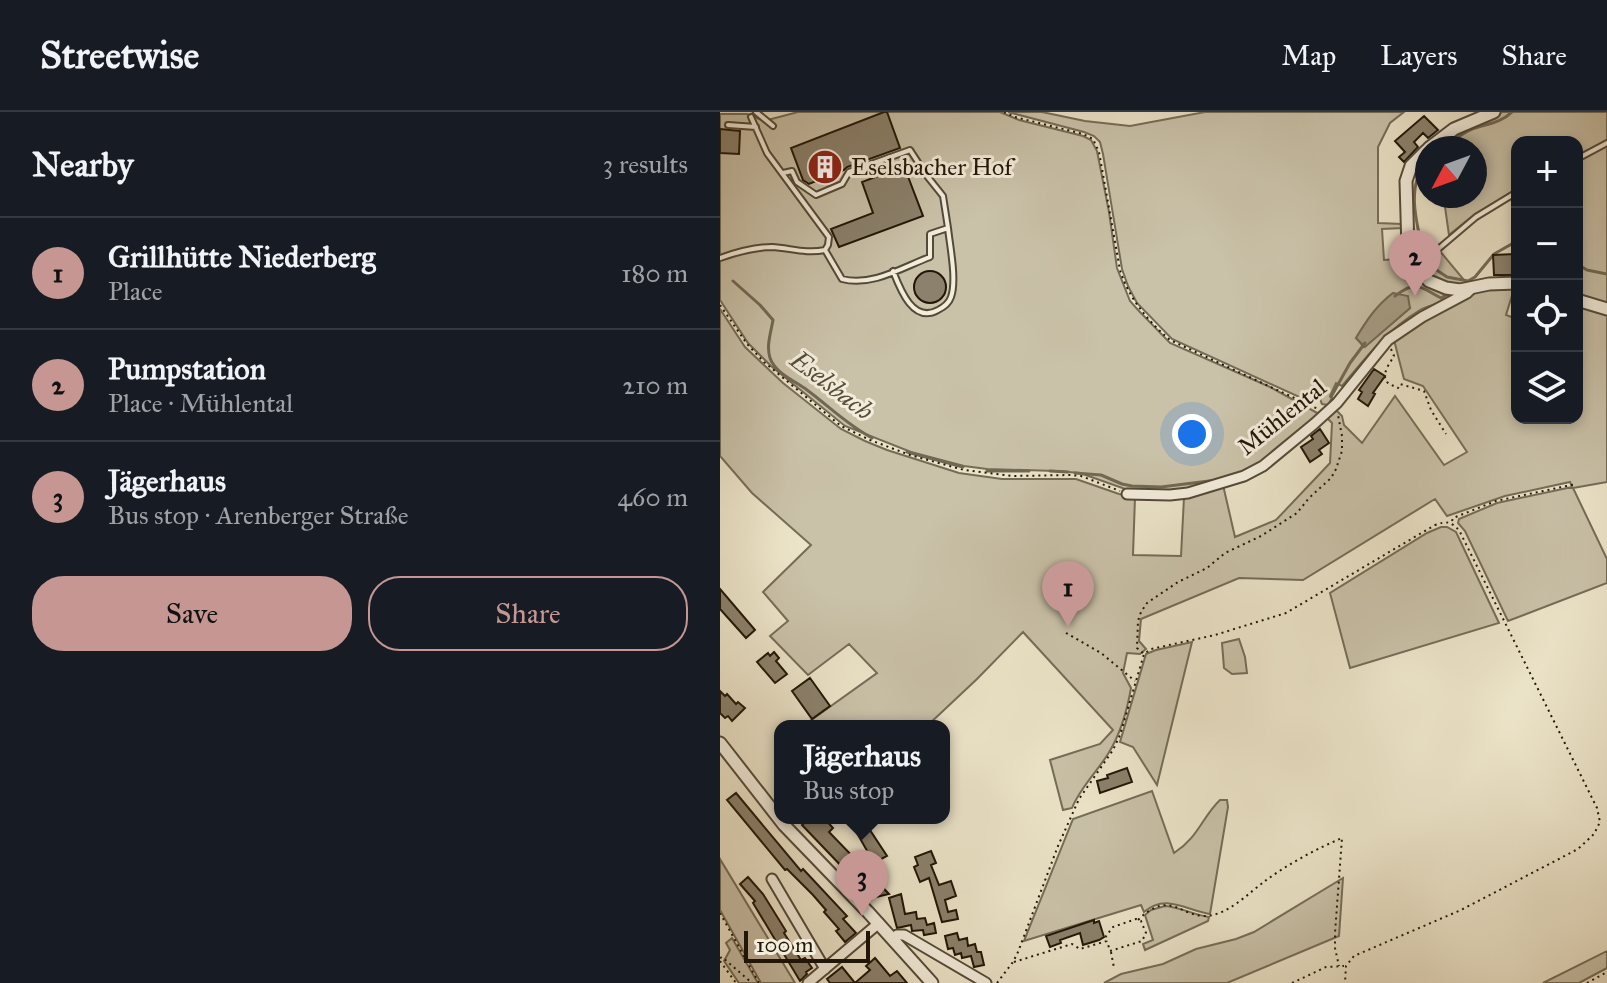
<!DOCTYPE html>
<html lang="en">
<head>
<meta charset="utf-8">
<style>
	body { margin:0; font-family:"IM FELL Great Primer",serif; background:#20242c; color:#f1f3f6 }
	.controls { position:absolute; right:24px; top:24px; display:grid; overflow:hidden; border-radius:16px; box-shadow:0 4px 12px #0003 }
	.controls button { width:72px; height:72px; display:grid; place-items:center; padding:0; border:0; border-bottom:2px solid #363941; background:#171b24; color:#f1f3f6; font:40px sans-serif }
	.compass { position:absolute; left:695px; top:24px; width:72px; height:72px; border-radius:50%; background:#171b24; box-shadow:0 4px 12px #0003; rotate:229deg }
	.scale { position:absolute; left:24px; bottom:20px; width:126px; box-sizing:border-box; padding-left:8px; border:4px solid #211608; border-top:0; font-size:22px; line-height:28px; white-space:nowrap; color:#211608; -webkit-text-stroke:6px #f3eddc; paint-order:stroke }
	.you { position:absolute; left:472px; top:322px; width:28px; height:28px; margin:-20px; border:6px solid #fff; border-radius:50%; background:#1a73e8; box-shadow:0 0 0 12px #1a73e833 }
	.badge { display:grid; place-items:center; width:52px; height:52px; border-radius:50%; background:#c59692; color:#111; font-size:26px; font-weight:700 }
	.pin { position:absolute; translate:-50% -66px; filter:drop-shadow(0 2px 4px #0008) }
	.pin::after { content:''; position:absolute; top:42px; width:28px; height:24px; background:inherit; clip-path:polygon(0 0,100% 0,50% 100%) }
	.popup { position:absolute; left:54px; top:608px; width:176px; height:104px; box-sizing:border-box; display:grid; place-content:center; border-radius:16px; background:#171b24; filter:drop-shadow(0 2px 6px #0005); font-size:26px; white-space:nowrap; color:#9ea1a6 }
	.popup b { font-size:30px; color:#f1f3f6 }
	.popup::after { content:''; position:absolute; left:50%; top:100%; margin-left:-16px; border:16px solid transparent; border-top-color:#171b24 }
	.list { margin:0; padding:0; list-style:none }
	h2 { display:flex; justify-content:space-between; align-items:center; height:104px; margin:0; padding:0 32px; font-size:34px }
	h2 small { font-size:26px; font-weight:400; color:#9ea1a6 }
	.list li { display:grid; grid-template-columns:52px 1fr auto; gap:24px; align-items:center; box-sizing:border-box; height:112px; padding:0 32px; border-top:2px solid #363941 }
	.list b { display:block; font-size:30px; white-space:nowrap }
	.list p { margin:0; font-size:26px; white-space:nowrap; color:#9ea1a6 }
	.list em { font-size:26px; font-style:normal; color:#9ea1a6 }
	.actions { display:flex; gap:16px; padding:24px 32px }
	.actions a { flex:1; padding:18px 0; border:2px solid #c59692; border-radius:32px; text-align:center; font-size:28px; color:#c59692 }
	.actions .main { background:#c59692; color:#111 }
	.icon { flex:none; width:44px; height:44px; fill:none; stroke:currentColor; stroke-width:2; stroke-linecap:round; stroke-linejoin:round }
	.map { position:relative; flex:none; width:887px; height:871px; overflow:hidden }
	header { display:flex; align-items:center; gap:48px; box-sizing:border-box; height:112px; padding:0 40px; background:#171b24; border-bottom:2px solid #363941 }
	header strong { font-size:38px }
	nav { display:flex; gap:44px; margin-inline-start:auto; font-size:28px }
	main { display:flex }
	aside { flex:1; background:#171b24 }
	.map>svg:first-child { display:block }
	.green { fill:#c9c1a8; stroke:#756c58; stroke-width:2; fill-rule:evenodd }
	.water { fill:#a79e87; stroke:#716854; stroke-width:2 }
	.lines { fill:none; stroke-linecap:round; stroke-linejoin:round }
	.stream { stroke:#716854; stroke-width:3 }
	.building { fill:#8b816c; stroke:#211608; stroke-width:2 }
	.service-casing { stroke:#544a38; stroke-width:8 }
	.minor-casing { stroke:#544a38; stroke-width:13 }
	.tertiary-casing { stroke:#544a38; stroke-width:15 }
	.path { stroke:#211608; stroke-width:2; stroke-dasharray:2 4; stroke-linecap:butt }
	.service { stroke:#f3eddc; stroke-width:4 }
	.minor { stroke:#f3eddc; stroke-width:9 }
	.tertiary { stroke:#f3eddc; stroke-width:11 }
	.labels { text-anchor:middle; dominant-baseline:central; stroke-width:6; stroke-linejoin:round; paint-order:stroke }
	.poi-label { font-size:24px; fill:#211608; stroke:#f3eddc; text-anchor:start }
	.street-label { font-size:24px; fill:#211608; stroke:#f3eddc }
	.water-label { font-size:26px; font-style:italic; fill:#574c3b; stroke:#f3eddc }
</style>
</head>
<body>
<header>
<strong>Streetwise</strong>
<nav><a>Map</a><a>Layers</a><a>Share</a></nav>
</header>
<main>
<aside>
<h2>Nearby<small>3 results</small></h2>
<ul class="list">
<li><span class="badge">1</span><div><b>Grillhütte Niederberg</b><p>Place</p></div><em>180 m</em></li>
<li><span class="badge">2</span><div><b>Pumpstation</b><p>Place · Mühlental</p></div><em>210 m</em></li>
<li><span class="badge">3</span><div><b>Jägerhaus</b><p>Bus stop · Arenberger Straße</p></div><em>460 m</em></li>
</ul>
<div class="actions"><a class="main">Save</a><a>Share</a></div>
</aside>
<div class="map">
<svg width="887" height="871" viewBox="0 0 887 871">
	<rect width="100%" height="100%" fill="#ece4c9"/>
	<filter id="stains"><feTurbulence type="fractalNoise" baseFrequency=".0025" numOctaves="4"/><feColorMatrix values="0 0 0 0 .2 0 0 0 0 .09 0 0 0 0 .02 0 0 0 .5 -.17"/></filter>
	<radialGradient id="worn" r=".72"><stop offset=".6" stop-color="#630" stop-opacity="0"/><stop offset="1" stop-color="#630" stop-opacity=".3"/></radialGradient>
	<path class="green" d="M 78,0 L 280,0 L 299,8 L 363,24 L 371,28 L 377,39 L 389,100 L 397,156 L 410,189 L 418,198 L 450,231 L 550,275 L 601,303 L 549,348 L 518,365 L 467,378 L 408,378 L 360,361 L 336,359 L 267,357 L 244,354 L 191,340 L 125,314 L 51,254 L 28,231 L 0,188 L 0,2 L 27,2 L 44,9 Z
		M 288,0 L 322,0 L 365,9 L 410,14 L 485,0 L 684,0 L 670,11 L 658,35 L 658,111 L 682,112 L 683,116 L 662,117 L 664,148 L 678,147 L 688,160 L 694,157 L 739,180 C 729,191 712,191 700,198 C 668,217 645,246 622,274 L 616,271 L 610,284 L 612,286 L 608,293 L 602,292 L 594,273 L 588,289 L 452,227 L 417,191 L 408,174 L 402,157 L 383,42 L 380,30 L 374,24 L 364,20 ZM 673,181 L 690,196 L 644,235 L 636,226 C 647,208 656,194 673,181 Z
		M 782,0 L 887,0 L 887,28 L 857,44 L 857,30 L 797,30 L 797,77 L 755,102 L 729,123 L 724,88 L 726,84 L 755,84 L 755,36 L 724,36 L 719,32 C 740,15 762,14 782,0 Z
		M 887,34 L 887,194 L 857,184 L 857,49 Z
		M 719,138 L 749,174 L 726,174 L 700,156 Z
		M 775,174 L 794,177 L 786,203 L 797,207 L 797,306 L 857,306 L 857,201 L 860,194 L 887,202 L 887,370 L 853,376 L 887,447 L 887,471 L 788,509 L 745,419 L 738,411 L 739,407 L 777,391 L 852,375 L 850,370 L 785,384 L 727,404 L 715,387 L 583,468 L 519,466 L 421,507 L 419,529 L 426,537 L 420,542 L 407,541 L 403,561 L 411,576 C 407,599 400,623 388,642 C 376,661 360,676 352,696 L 343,698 L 330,648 L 380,632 L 393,618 L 303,520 L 257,567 L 207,614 L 135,614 L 133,612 L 129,614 L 83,614 L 157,561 L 129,532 L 88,563 L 50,524 L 68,509 L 43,480 L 91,433 L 32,381 L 0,344 L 0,197 L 25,235 L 63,271 L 121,317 L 145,329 L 167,338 L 239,361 L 282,367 L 356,367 L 399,382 L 415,385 L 413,443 L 461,444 L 464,385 L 503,373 L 515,425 L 556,408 L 610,351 L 612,311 L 607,306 L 615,297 L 622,304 L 624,313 L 642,331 L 675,284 L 724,353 L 747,340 L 703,274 L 684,267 L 674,228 L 754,178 Z
		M 721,415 L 727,415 L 736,420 L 779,511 L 630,556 L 610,481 L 707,421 Z
		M 519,527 L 525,545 L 527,561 L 512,562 L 504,556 L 502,531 Z
		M 472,530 L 437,673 L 413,635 L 400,630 L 426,542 L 436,538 Z
		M 432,679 L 454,741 C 479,725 482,705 500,688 L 507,688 L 508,695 L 490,802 C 465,798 446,781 424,800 L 421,793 L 304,829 L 353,707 Z
		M 0,747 L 75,871 L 41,871 L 0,798 Z
		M 623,766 L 619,824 L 507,871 L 384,871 L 401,862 L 443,852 L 476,837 L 516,827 L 534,820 Z
		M 445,794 C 460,795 474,803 489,805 L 488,809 L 425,838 L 423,832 L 433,828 L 425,803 L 431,798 Z
		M 12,826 L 38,871 L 19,871 L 4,849 L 10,838 L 6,831 Z
		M 887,839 L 887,856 L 859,871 L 823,871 Z"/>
	<path class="water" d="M 673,181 L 688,184 L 690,196 L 645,235 L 636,226 C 647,208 656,194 673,181 Z"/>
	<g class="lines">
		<path class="stream" d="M 722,36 C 731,30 740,23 750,18 C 764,12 780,12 792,0
			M 704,143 C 697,113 685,74 707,49
			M 857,152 L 867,158 L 887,162
			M 709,153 L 727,165 L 748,169 L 755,165 L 774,142 L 797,129
			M 13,169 L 40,193 L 53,208 C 51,220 46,234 50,246 C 55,261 75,269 87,278 C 110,295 126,312 152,326
			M 675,184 C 697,167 700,175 721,186 L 731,180
			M 611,285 L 630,251 L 645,231
			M 187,340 L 243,355
			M 267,359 L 309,359
			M 330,359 L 348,360
			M 355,361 L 381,363 L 402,372 L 412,374 L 441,375 L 497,368"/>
	</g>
	<path class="building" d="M 164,0 L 167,0 L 180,36 L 127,55 L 124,58 L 89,72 L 83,68 L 71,36 Z
		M 704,4 L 718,18 L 708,26 L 703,21 L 694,30 L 698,35 L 684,50 L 679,45 L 685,40 L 675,29 Z
		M 0,17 L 20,19 L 19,42 L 0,41 Z
		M 184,54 L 203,104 L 119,135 L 111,117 L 153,101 L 142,70 Z
		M 795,142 L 797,163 L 774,163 L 773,143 Z
		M194 175a16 16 0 1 1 32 0a16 16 0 1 1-32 0Z
		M 654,257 L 665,264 L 653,281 L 655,282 L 648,294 L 638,287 L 642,280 L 639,278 Z
		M 600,317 L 609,331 L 599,338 L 602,342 L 590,350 L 581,335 L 593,327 L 591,324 Z
		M 0,477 L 35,518 L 26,526 L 0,497 Z
		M 54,540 L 59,546 L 56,549 L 67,562 L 55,571 L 37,550 L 48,541 L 50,544 Z
		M 90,566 L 110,594 L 92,607 L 72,579 Z
		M 0,579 L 5,584 L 7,582 L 16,592 L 18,590 L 25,596 L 12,609 L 8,604 L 5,606 L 0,601 Z
		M 407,656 L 412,670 L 380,681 L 377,669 L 388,666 L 387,663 Z
		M 16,681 L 81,759 L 83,757 L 127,804 L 123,807 L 136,821 L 125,830 L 116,819 L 119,817 L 104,800 L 106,798 L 93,783 L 67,757 L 65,758 L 7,688 Z
		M 90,706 L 104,706 L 113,716 L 109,720 L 169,782 L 156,785 L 154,777 L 150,778 L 148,770 L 142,772 L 137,751 L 127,760 L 82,713 Z
		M 136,706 L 142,706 L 167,744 L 154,751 L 130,709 Z
		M 211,739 L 216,751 L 211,753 L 219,773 L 231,769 L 236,784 L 225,788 L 228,800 L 236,798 L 238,807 L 222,810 L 209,766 L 200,770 L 194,755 L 198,753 L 195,745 Z
		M 28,765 L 43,782 L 66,819 L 64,821 L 81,848 L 85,846 L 92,856 L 86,860 L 87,862 L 80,869 L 33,791 L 35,789 L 20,772 Z
		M 181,782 L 185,802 L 196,800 L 197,807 L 205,806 L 207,813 L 214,811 L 216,821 L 204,823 L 203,818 L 192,819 L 191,813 L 177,816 L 169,786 Z
		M 374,808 L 374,811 L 379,809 L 384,825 L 379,828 L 363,833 L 360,821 L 340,828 L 341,831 L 330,835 L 326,824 Z
		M 237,821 L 239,828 L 247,826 L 248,834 L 255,832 L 257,840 L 261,840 L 264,853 L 254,855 L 251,844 L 242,846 L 241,841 L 235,843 L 233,836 L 228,837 L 225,824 Z
		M 155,846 L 170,864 L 177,859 L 187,871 L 110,871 L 107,867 L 122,855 L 135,871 L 150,858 L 146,854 Z"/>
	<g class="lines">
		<defs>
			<path id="service" d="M 36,0 L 53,14
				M 8,13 L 36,15
				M 857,47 L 887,31
				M 63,61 L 72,59 L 77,70 L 96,83 L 122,72 L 129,60 L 190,38 L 207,64 L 223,84 L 228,116 L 210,122 L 210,145 C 183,155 152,175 122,167 L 105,138
				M 0,146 C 17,140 34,135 52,135 C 70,136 86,142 105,138 L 108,133 L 109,125 L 47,41 L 31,5
				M 697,155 L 756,105 L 797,80
				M 173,159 C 180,177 193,212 218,198 C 224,195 229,191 231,185 C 237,168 230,135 228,116"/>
			<path id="minor" d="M 407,382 L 450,383 L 468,381 L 524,364 L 543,354 L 594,312 L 617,291 L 668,228 L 702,205 L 747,181 L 753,175
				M 52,767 L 105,857
				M 173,827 L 177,823 L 184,823 L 266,871
				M 88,871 L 159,811"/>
			<path id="tertiary" d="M 709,36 L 734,17 L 774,0
				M 707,38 L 691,54 L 686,69 L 688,137 L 694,153 L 709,169 L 726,176 L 740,178 L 769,172 L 797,171
				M 857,188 L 887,197
				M 0,631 L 64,713 L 148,800 L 212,871"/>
		</defs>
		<use href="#service" class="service-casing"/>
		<use href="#minor" class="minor-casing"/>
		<use href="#tertiary" class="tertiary-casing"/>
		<path class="path" d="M 284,0 L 295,5 L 363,22 L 373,27 L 379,40 L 400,158 C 409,187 428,209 450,228 L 598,297
			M 0,193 L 27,232 L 44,250 L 121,314 L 150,328 L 190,343 L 244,358 L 293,364 L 350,363 L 361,364 L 400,379
			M 671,237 L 674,244 C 670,251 660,263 668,271 C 670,273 675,274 678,276 L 680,272 L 704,279 L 711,298 L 726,322
			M 732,409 L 733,406 L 776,389 L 856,372
			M 346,521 L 381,541 L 415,569
			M 423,541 L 417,536 L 418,509 L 421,500 L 427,491 L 458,470 L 487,456 L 505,441 L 541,424 L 577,401 L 589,386 L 611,366 L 616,357 L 622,339 L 622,324 L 618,303
			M 0,801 L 39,871
			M 418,808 C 453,774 461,810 493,803 C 513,798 530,780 545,769 C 568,752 596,737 622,726 L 615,821 L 615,836 L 619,854
			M 391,840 L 394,856
			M 0,846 L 2,845 L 32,871
			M 0,849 L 16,871
			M 294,850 L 352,832 L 360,837 L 387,829 L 386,824 L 393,815 L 416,807 L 421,809 L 426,821 L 422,829 L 390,839 L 387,829
			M 277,871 L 293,850 L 298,840 L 338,734 L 359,687 L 393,638 L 400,623 L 424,542 L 431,537 L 495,523 L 566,501 L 715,413 C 727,409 730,409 739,418 L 877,696 L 880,710 L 874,722 L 858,737 L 741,798 L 634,844 L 626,854 L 625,871
			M 572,871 L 606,855 L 624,854
			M 867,871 L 887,860"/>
		<use href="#service" class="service"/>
		<use href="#minor" class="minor"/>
		<use href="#tertiary" class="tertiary"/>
	</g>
	<defs>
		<symbol id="building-disc" viewBox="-11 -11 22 22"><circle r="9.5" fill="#8f2418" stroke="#f3eddc"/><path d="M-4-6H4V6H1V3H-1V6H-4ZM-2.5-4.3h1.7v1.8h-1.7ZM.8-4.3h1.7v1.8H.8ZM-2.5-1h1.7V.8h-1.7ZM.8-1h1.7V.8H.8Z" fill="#fff"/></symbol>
	</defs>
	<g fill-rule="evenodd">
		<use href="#building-disc" x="85" y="35" width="40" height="40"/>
	</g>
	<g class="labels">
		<g class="poi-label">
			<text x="131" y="55">Eselsbacher Hof</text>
		</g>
		<g class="street-label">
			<text transform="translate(562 305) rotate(-39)">Mühlental</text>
		</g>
		<g class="water-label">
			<text transform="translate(112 273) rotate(37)">Eselsbach</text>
		</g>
	</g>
	<rect width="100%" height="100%" filter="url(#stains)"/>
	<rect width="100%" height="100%" fill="url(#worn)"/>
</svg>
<div class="controls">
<button>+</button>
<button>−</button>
<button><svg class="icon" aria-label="locate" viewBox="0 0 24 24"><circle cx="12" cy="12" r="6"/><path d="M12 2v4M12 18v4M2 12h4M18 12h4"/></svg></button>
<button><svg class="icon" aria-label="layers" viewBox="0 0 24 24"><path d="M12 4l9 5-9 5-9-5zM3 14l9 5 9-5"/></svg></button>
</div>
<svg class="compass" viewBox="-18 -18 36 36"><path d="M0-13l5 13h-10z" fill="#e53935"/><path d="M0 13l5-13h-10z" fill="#9ea1a6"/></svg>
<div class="scale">100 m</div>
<div class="you"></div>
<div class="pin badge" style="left:348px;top:515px">1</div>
<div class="pin badge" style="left:695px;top:184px">2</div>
<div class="pin badge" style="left:142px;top:804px">3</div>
<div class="popup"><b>Jägerhaus</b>Bus stop</div>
</div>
</main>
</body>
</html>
